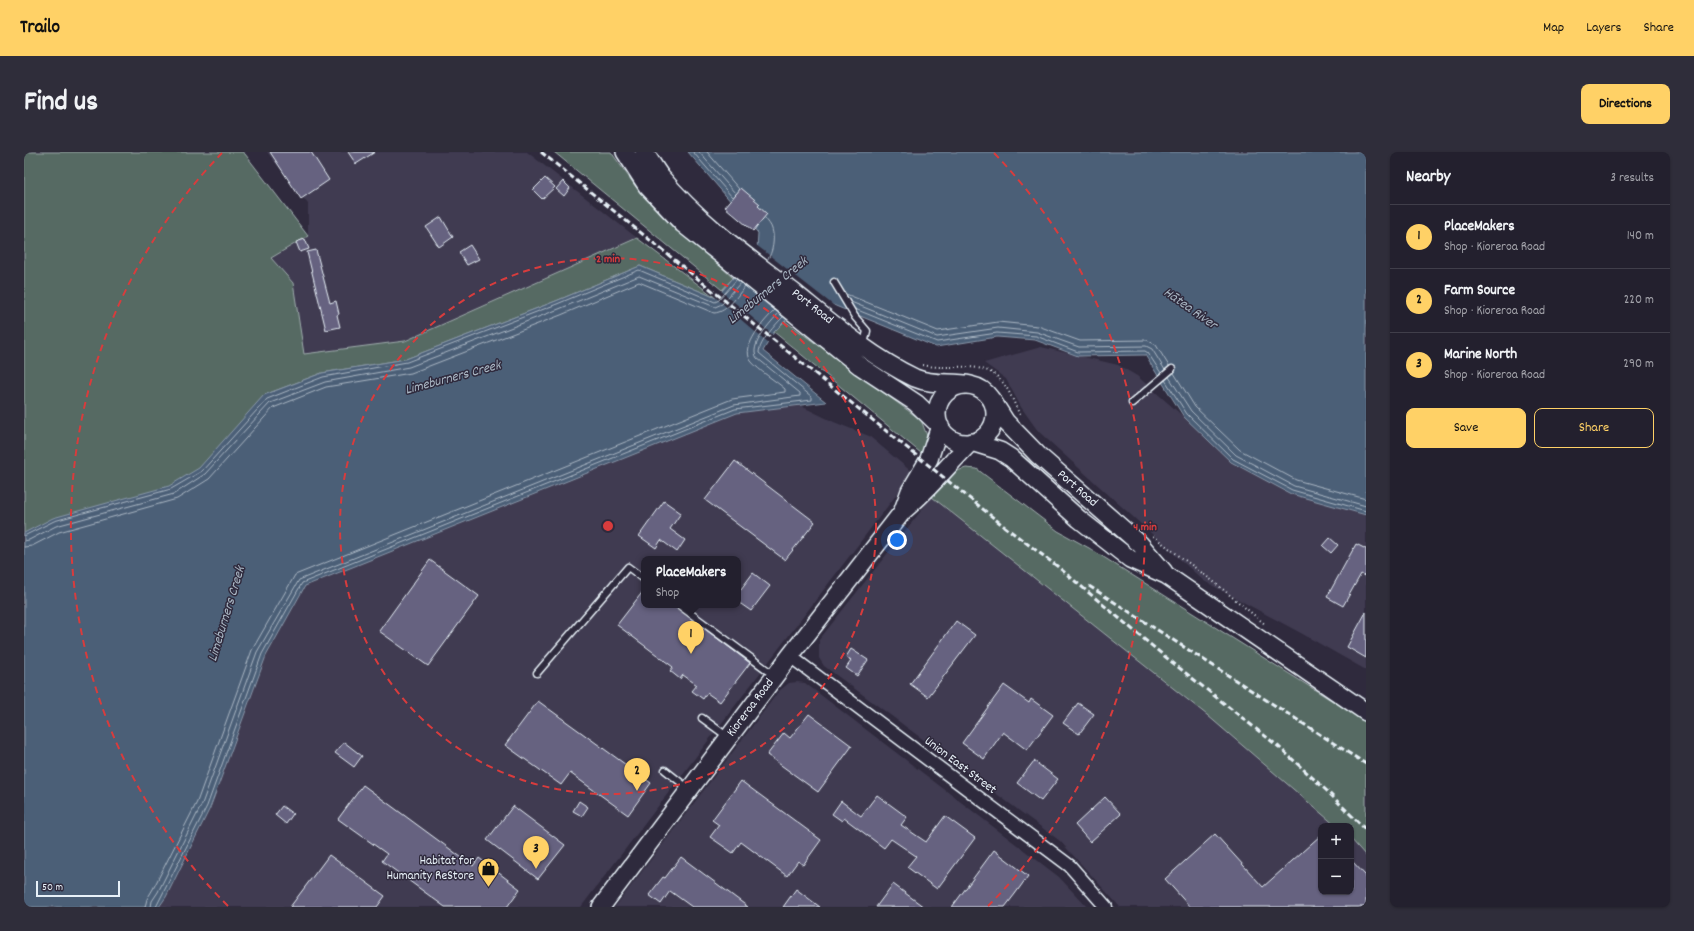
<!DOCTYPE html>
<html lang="en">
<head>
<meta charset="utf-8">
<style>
	body { margin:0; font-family:Dekko,sans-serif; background:#2f2d3a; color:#f1f3f6 }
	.controls { position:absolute; right:12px; bottom:12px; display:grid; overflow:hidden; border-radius:8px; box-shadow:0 1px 3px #0004 }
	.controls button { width:36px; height:36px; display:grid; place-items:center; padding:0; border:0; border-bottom:1px solid #403e4a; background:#23202e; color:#f1f3f6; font:20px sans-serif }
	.scale { position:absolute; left:12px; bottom:10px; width:84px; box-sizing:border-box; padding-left:4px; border:2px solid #e8f1f8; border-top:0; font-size:11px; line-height:14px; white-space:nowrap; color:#e8f1f8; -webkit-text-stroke:3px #2f2a3d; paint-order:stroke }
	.you { position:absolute; left:873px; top:388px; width:14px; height:14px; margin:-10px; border:3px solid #fff; border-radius:50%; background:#1a73e8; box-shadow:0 0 0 6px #1a73e833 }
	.badge { display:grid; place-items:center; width:26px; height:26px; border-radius:50%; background:#ffd166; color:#111; font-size:13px; font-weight:700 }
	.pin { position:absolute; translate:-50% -33px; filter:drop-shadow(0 1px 2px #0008) }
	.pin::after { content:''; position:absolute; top:21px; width:14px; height:12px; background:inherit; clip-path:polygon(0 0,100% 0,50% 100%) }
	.popup { position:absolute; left:617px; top:404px; width:100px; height:52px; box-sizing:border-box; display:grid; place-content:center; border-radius:8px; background:#23202e; filter:drop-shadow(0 1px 3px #0005); font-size:13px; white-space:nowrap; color:#a3a3aa }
	.popup b { font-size:15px; color:#f1f3f6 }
	.popup::after { content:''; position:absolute; left:50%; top:100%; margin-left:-8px; border:8px solid transparent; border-top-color:#23202e }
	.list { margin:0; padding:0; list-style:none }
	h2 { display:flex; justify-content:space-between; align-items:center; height:52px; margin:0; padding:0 16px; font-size:17px }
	h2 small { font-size:13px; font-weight:400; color:#a3a3aa }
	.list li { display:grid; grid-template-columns:26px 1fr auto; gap:12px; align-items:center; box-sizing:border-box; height:64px; padding:0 16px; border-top:1px solid #403e4a }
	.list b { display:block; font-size:15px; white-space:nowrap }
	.list p { margin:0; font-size:13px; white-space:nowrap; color:#a3a3aa }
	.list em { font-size:13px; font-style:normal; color:#a3a3aa }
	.actions { display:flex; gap:8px; padding:12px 16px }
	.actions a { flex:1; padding:9px 0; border:1px solid #ffd166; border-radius:8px; text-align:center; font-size:14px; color:#ffd166 }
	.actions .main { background:#ffd166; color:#111 }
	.map { position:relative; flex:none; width:1342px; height:755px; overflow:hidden; border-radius:8px }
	header { display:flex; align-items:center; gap:24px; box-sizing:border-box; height:56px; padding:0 20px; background:#ffd166; color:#111 }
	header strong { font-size:19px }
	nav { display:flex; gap:22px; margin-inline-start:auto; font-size:14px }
	.intro { display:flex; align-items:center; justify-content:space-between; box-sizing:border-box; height:96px; padding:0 24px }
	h1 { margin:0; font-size:28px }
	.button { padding:10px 18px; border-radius:8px; background:#ffd166; color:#111; font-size:14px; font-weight:700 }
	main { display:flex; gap:24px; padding:0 24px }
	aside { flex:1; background:#23202e; border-radius:8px; box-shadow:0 1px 3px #0004 }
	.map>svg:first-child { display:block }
	.built { fill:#403b51; fill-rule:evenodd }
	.green { fill:#576b64; stroke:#a0aeae }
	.water { fill:#4c5f77; stroke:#8a99ab }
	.pier { fill:#2f2a3d }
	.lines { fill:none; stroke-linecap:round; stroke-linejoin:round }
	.shore { stroke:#aab7c4; stroke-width:1 }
	.building { fill:#666280; stroke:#e8f1f8 }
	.service-casing { stroke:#e8f1f8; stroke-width:9 }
	.minor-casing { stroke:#e8f1f8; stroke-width:15 }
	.secondary-casing { stroke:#e8f1f8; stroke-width:20 }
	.path { stroke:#e8f1f8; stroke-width:2; stroke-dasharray:1 3; stroke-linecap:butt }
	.service { stroke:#2f2a3d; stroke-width:6 }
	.minor { stroke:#2f2a3d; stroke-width:12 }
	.secondary { stroke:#2f2a3d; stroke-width:17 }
	.rail { stroke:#e8f1f8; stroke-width:3; stroke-dasharray:6 3; stroke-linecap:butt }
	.ring { fill:none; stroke:#d83c3d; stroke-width:2; stroke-dasharray:7 5 }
	.labels { text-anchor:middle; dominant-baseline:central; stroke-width:3; stroke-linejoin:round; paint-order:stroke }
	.street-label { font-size:13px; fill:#e8f1f8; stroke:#2f2a3d }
	.poi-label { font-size:13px; fill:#e8f1f8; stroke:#2f2a3d; text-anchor:end }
	.water-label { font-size:14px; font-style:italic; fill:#aab7c4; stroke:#2f2a3d }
	.centre { fill:#d83c3d; stroke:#2f2a3d; stroke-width:2 }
	.ring-label { font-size:12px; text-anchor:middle; font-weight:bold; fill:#d83c3d; stroke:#2f2a3d; stroke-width:3; stroke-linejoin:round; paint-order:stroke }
</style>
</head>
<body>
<header>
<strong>Trailo</strong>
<nav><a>Map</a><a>Layers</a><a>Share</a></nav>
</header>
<div class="intro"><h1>Find us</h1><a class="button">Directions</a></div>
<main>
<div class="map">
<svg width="1342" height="755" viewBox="0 0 1342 755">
	<rect width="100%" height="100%" fill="#2f2a3d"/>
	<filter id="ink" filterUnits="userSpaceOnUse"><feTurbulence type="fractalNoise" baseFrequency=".025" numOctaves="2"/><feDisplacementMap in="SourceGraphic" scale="8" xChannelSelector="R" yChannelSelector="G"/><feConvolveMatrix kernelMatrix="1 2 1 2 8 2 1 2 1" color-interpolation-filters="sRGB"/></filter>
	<g filter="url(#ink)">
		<path class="built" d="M 243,0 L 503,0 L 613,86 L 381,189 L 279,202 L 269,131 L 247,106 L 284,84 L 284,52 Z
			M 1017,195 L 1094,213 L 1113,224 L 1160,265 L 1207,310 L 1267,342 L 1342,363 L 1342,518 L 1275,480 L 1180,429 L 1014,279 L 997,255 L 982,227 L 960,211 Z
			M 775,253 L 810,270 L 845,284 L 889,321 L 557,755 L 135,755 L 142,745 L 186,656 L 242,504 L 281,434 L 713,261 ZM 620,407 L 714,407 L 714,453 L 620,453 Z
			M 908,345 L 1183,563 L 1312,674 L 1297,674 L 1297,740 L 1327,740 L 1327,687 L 1329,689 L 1342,704 L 1342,755 L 1096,755 L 1036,689 L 800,514 L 795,506 L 795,488 Z
			M 773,530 L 781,531 L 1035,725 L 1063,755 L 591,755 L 755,539 L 765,531 Z"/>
		<path class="green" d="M 0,0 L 218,0 L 221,2 L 284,84 L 247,106 L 269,131 L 280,202 L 381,189 L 613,86 L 692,146 L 616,114 L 532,149 L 382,207 L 298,221 L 240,243 L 0,698 Z
			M 530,0 L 587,0 L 612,35 L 709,126 L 698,138 Z
			M 761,169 L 897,268 L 905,289 L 903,306 L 750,180 Z
			M 942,316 L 953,317 L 1034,379 L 1065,396 L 1342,570 L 1342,704 L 1327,687 L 1327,674 L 1312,674 L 1183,563 L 908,345 L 930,320 Z"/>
		<path class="water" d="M 664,0 L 1342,0 L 1342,363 L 1267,342 L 1207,310 L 1160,265 L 1121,203 L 1054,204 L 1011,188 L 973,185 L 912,195 L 792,146 L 761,169 L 750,180 L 739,199 L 802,250 L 713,261 L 281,434 L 242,504 L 186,656 L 142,745 L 135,755 L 0,755 L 0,381 L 29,366 L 145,334 L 175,316 L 240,243 L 298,221 L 382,207 L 532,149 L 616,114 L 692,146 L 733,98 L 734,81 Z"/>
		<path class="pier" d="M 731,92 L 813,156 L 792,148 L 765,168 L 708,123 L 731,97 Z
			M 696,138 L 750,184 L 745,192 L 690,144 Z"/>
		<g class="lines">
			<path class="shore" d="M 669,0 L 708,45
				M 675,0 L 711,41
				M 683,0 L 715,37
				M 741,66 C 744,70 747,73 748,77 C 751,86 749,101 743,108
				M 822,142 L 914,179 L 974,170 L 1014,174 L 1056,189 L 1123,188 L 1132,193 L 1145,214
				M 827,150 L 913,185 L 974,176 L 1013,180 L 1055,195 L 1122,194 L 1128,197 L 1141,218
				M 831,157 L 913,190 L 973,181 L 1012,184 L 1054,200 L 1121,199 L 1124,201 L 1137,221
				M 1150,221 L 1171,255 L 1216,298 L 1272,328 L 1342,347
				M 1145,225 L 1167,259 L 1212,303 L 1270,334 L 1342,354
				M 1141,228 L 1163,262 L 1209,307 L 1268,338 L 1342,359
				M 0,384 L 30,369 L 147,337 L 178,319 L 243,247 L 299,225 L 383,210 L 533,152 L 615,118 L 691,150 L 695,148 L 713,127
				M 0,389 L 5,388 L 32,374 L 150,342 L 181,322 L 246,251 L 301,230 L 385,215 L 535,157 L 615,124 L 691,155 L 698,152 L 717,130
				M 0,395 L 8,394 L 35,380 L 153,347 L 185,327 L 249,256 L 302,235 L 387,221 L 537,163 L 615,130 L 690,161 C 704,160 713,144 721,134
				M 121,755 L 123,747 L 129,737 L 173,650 L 228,498 L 271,423 L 708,247 L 761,240 L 761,237 C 751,228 735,219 727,209 C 716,194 741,168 751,158
				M 127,755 L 128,749 L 134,740 L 178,652 L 233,500 L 275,428 L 710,253 L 776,244 L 776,241 L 733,206 C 724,194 747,170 755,161
				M 132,755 L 183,654 L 238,502 L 278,431 L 711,257 L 788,248 L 788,245 L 735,201 C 735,190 752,172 759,165"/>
		</g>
		<path class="building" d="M 246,0 L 287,0 L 305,28 L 277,47 Z
			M 324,0 L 351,0 L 332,12 Z
			M 521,26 L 531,35 L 518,47 L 509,38 Z
			M 539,29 L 546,36 L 540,44 L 532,37 Z
			M 717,36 L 736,52 L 734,54 L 743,62 L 729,79 L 701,55 Z
			M 417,65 L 429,85 L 415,95 L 402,75 Z
			M 281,87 L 285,97 L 276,100 L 272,90 Z
			M 446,93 L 455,107 L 443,113 L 435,100 Z
			M 292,98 L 306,151 L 312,149 L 315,162 L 313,163 L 316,175 L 302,178 L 283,100 Z
			M 711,309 L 791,370 L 761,408 L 681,348 Z
			M 640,349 L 657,361 L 646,377 L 661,388 L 653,400 L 637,388 L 632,396 L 615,384 Z
			M 1306,386 L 1314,393 L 1307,401 L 1299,394 Z
			M 1332,392 L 1342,397 L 1342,425 L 1337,422 L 1319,454 L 1303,445 Z
			M 406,408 L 455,444 L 404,514 L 355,479 Z
			M 729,421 L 746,434 L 727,459 L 714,450 L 714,441 Z
			M 620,438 L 620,453 L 649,453 L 726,511 L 696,550 L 683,541 L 679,547 L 668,539 L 673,533 L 659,523 L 656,527 L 646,519 L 649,515 L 593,473 Z
			M 1342,460 L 1342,506 L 1323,495 Z
			M 932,469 L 951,483 L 904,545 L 886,532 Z
			M 827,497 L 844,508 L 833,524 L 822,516 L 827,509 L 822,505 Z
			M 980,533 L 1005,551 L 1007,547 L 1029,563 L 1003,598 L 979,580 L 960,607 L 938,591 Z
			M 514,549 L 627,631 L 604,663 L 546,621 L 537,633 L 481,593 Z
			M 1054,551 L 1070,562 L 1055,582 L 1039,571 Z
			M 785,562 L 828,594 L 794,640 L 743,603 L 760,581 L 766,586 Z
			M 320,590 L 338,604 L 330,615 L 311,601 Z
			M 1010,609 L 1034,627 L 1017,649 L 993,631 Z
			M 717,629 L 797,688 L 779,713 L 774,709 L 763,724 L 717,690 L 709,701 L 686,685 L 695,673 L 688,668 Z
			M 339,633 L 449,714 L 455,706 L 496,737 L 483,755 L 421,755 L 358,709 L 363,702 L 314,667 Z
			M 853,643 L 883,665 L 877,673 L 902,690 L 921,664 L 951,686 L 913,737 L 883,715 L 892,704 L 867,687 L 860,696 L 820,666 L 818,669 L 808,662 L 817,649 L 837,664 Z
			M 1081,645 L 1097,662 L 1066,690 L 1051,673 Z
			M 555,649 L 564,655 L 558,664 L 549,659 Z
			M 258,654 L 269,662 L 262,672 L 251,663 Z
			M 489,654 L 541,693 L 514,727 L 463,688 Z
			M 1191,682 L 1239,735 L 1297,683 L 1297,740 L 1327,740 L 1327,708 L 1342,724 L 1342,755 L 1166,755 L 1141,727 Z
			M 970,698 L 1004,724 L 991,742 L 981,755 L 928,755 Z
			M 305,703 L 361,744 L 353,755 L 266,755 Z
			M 657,705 L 724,755 L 668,755 L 646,739 L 637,752 L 625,743 L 639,725 L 641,726 Z
			M 869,732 L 900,755 L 852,755 Z
			M 772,737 L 796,755 L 759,755 Z"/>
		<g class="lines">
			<defs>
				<path id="service" d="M 810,130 L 831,165 L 843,179 L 840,192
					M 1108,251 L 1148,217
					M 655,453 L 750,523
					M 513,521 L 604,415 L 620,427
					M 678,566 L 704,585
					M 641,618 L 665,637"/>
				<path id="minor" d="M 766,504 L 1046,714 L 1082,755"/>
				<path id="secondary" d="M 601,0 L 623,34 L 659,72 L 836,214 L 892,251 L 916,274 L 905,307 L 886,339 L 879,358
					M 620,0 C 626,8 631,17 637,25 C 675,71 725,106 772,142 C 809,172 847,205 891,226 C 909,234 928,229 947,233
					M913 262a29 29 0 1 1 58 0a29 29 0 1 1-58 0Z
					M 968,248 L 982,270 L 1014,303 L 1116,392 L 1140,420
					M 577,755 L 766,504 L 879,359 C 904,339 924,313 947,290 L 976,299 L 987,306 L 1055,367 L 1106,407 L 1142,423 L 1342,560"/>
			</defs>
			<use href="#service" class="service-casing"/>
			<use href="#minor" class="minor-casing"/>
			<use href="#secondary" class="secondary-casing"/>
			<path class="path" d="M 899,213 C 928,220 963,204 982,235 C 988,244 991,254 996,263
				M 1129,384 L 1190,430 L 1242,473"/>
			<use href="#service" class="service"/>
			<use href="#minor" class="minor"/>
			<use href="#secondary" class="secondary"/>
			<path class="rail" d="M 517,0 L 981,375 L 1033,414 L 1139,503 L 1255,595 L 1303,639 L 1342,678
				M 1065,434 L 1342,612"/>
		</g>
	</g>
	<g class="ring">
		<circle cx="584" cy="374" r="268"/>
		<path d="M204 754A537 537 0 0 1 198 1M970 1A537 537 0 0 1 964 754"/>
	</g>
	<defs>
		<symbol id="shop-pin" viewBox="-11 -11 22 30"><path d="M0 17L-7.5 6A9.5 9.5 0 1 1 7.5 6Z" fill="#ffd166" stroke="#2f2a3d"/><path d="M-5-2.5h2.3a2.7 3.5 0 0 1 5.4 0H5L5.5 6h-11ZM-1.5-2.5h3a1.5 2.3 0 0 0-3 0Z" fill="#111"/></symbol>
	</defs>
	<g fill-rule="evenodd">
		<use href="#shop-pin" x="452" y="704" width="25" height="34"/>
	</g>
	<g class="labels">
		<g class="street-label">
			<text transform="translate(788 155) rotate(38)">Port Road</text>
			<text transform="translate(1053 337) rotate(41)">Port Road</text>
			<text transform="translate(727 556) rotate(-53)">Kioreroa Road</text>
			<text transform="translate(936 614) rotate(37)">Union East Street</text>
		</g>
		<g class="poi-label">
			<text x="450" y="709">Habitat for<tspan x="450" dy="15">Humanity ReStore</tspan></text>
		</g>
		<g class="water-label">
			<text transform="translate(744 139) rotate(-39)">Limeburners Creek</text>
			<text transform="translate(1166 157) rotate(35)">Hātea River</text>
			<text transform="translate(429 226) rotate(-15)">Limeburners Creek</text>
			<text transform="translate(203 462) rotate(-73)">Limeburners Creek</text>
		</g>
	</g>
	<circle cx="584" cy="374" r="6" class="centre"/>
	<g class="ring-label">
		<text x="584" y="110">2 min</text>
		<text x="1121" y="378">4 min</text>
	</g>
</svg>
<div class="controls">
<button>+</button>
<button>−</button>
</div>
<div class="scale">50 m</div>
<div class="you"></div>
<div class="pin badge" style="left:667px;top:502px">1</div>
<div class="popup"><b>PlaceMakers</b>Shop</div>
<div class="pin badge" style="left:613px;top:639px">2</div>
<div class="pin badge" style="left:512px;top:717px">3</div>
</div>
<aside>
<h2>Nearby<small>3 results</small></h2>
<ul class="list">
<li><span class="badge">1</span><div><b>PlaceMakers</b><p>Shop · Kioreroa Road</p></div><em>140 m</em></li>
<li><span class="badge">2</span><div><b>Farm Source</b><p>Shop · Kioreroa Road</p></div><em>220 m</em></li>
<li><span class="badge">3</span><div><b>Marine North</b><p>Shop · Kioreroa Road</p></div><em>290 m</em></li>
</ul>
<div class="actions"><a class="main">Save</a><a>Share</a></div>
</aside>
</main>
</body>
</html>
